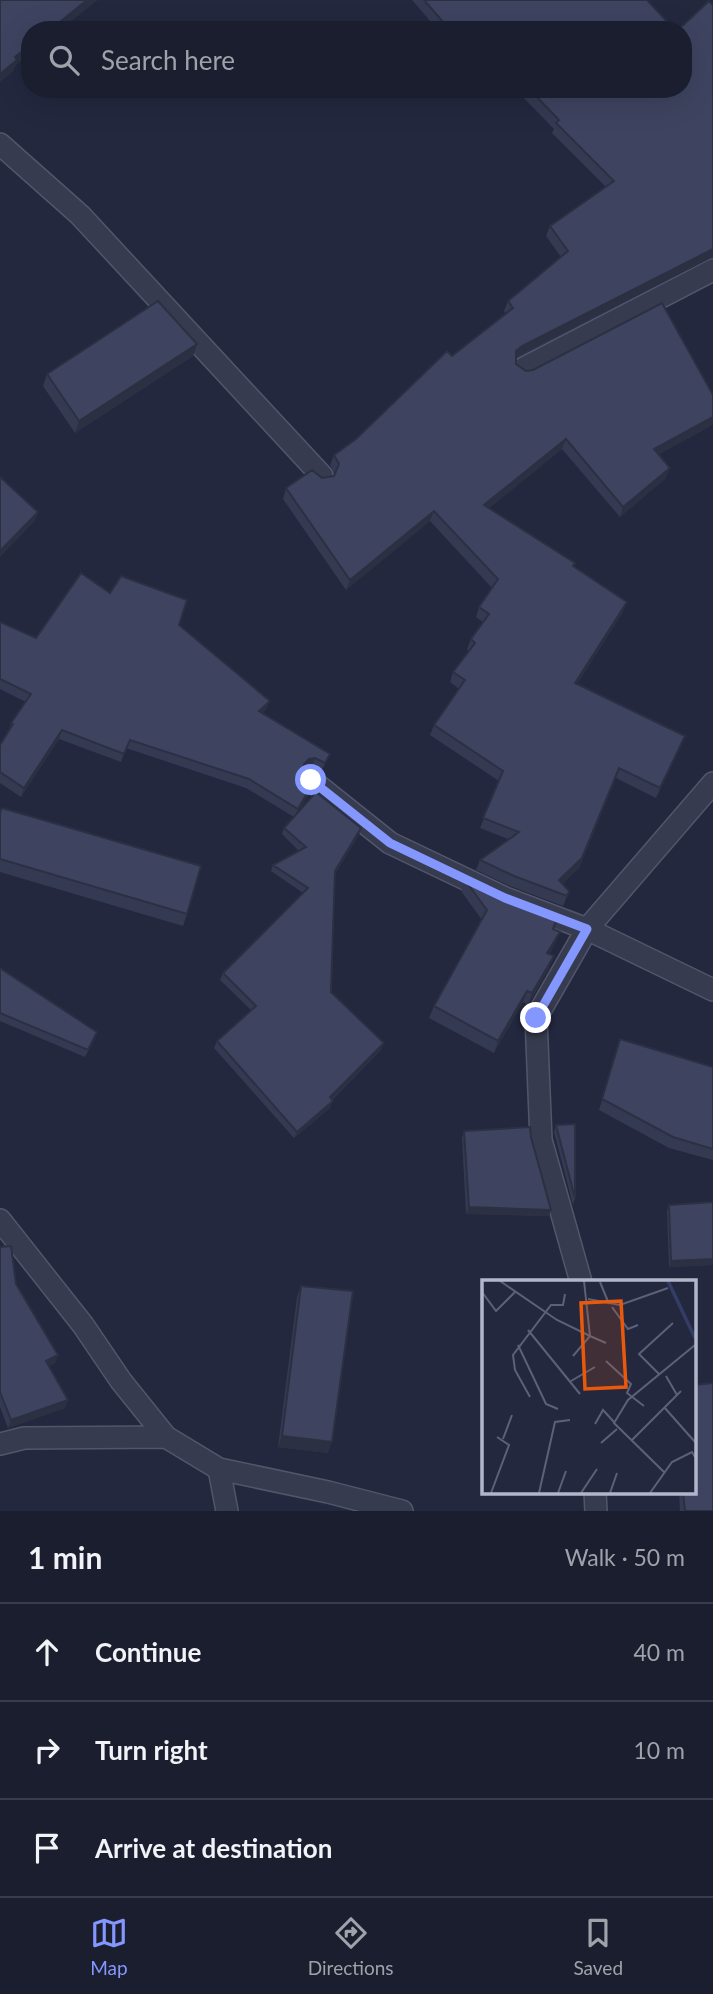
<!DOCTYPE html>
<html lang="en">
<head>
<meta charset="utf-8">
<style>
	body { margin:0; font-family:Lato,sans-serif; background:#272b3b; color:#f1f3f6 }
	.stop { position:absolute; width:21px; height:21px; margin:-16px; border:5px solid #8497fe; border-radius:50%; background:#fff }
	.stop.end { background:#8497fe; border-color:#fff; box-shadow:0 2px 7px #0008 }
	.list { margin:0; padding:0; list-style:none }
	h2 { display:flex; justify-content:space-between; align-items:center; height:91px; margin:0; padding:0 28px; font-size:30px }
	h2 small { font-size:23px; font-weight:400; color:#9fa2aa }
	.list li { display:grid; grid-template-columns:46px 1fr auto; gap:21px; align-items:center; box-sizing:border-box; height:98px; padding:0 28px; border-top:2px solid #383c4b }
	.list b { display:block; font-size:26px; white-space:nowrap }
	.list em { font-size:23px; font-style:normal; color:#9fa2aa }
	.icon { flex:none; width:38px; height:38px; fill:none; stroke:currentColor; stroke-width:2; stroke-linecap:round; stroke-linejoin:round }
	.map { position:relative; flex:none; width:713px; height:1511px; overflow:hidden }
	.search { position:absolute; background:#1a1e2f; box-shadow:0 7px 28px #0002; left:21px; right:21px; top:21px; height:77px; display:flex; align-items:center; gap:18px; box-sizing:border-box; padding:0 24px; border-radius:28px; color:#9fa2aa; font-size:26px }
	.sheet { height:385px; background:#1a1e2f }
	nav { display:flex; justify-content:space-around; align-items:center; box-sizing:border-box; height:98px; border-top:2px solid #383c4b; background:#1a1e2f; font-size:19px; color:#9fa2aa }
	nav a { display:grid; justify-items:center; gap:4px }
	nav .on { color:#8497fe }
	.map>svg:first-child { display:block }
	.lines { fill:none; stroke-linecap:round; stroke-linejoin:round }
	.service-casing { stroke:#52566a; stroke-width:24 }
	.minor-casing { stroke:#52566a; stroke-width:24 }
	.service { stroke:#373b4f; stroke-width:21 }
	.minor { stroke:#373b4f; stroke-width:21 }
	.wall { fill:#353a53 }
	.shaded-wall { fill:#2b3043 }
	.building { fill:#3e4460; stroke:#2b3043; stroke-width:2 }
	.route { stroke:#8497fe; stroke-width:9 }
	.inset-river { fill:none; stroke:#343d65; stroke-width:3.5 }
	.inset-road { fill:none; stroke:#5d6177; stroke-width:2 }
	.view { fill:#e8590c; fill-opacity:0.15; stroke:#e8590c; stroke-width:3.5 }
	.inset-edge { fill:none; stroke:#b3b6ca; stroke-width:3.5 }
</style>
</head>
<body>
<div class="map">
<svg width="713" height="1511" viewBox="0 0 713 1511">
	<rect width="100%" height="100%" fill="#23283f"/>
	<g class="lines">
		<defs>
			<path id="service" d="M 0,144 L 80,215 L 322,476"/>
			<path id="minor" d="M 524,368 L 713,270
				M 311,780 L 390,843 L 505,898 L 587,929 L 713,783
				M 0,1220 L 83,1325 L 121,1381 L 166,1437
				M 581,1282 L 541,1140 L 536,1018 L 587,929 L 713,990
				M 0,1444 L 24,1438 L 166,1437 L 219,1469 L 328,1492 L 402,1511
				M 219,1469 L 227,1511
				M 595,1492 L 596,1511"/>
		</defs>
		<use href="#service" class="service-casing"/>
		<use href="#minor" class="minor-casing"/>
		<use href="#service" class="service"/>
		<use href="#minor" class="minor"/>
	</g>
	<path class="wall" d="M 412,0 L 647,0 L 675,30 L 438,30 Z
		M 713,5 L 713,257 L 516,358 L 516,364 L 659,455 L 666,478 L 620,517 L 562,449 L 489,508 L 575,563 L 574,567 L 623,612 L 577,684 L 681,746 L 656,798 L 616,778 L 579,868 L 562,884 L 569,891 L 563,906 L 510,886 L 476,870 L 480,860 L 508,839 L 480,828 L 499,781 L 430,735 L 434,725 L 459,689 L 450,682 L 453,672 L 469,651 L 467,649 L 471,639 L 483,622 L 476,617 L 479,607 L 492,588 L 430,521 L 346,590 L 283,499 L 286,488 L 334,476 L 335,474 L 330,465 L 334,455 L 356,439 L 452,356 L 506,314 L 504,311 L 508,301 L 561,257 L 546,236 L 550,226 L 606,187 L 552,133 L 554,129 L 515,89 L 683,89 Z
		M 197,344 L 193,356 L 75,433 L 43,386 L 47,374 Z
		M 110,593 L 179,625 L 266,709 L 263,713 L 330,754 L 321,772 L 312,767 L 306,768 L 302,771 L 302,775 L 308,795 L 298,812 L 359,835 L 335,874 L 331,992 L 384,1043 L 381,1050 L 332,1100 L 330,1108 L 294,1138 L 214,1048 L 217,1041 L 251,1010 L 220,980 L 223,973 L 303,893 L 271,871 L 273,865 L 299,851 L 282,834 L 284,828 L 294,817 L 246,788 L 126,748 L 121,762 L 59,739 L 21,797 L 0,783 L 0,745 L 9,732 L 11,723 L 26,702 L 0,689 L 0,622 L 36,638 Z
		M 0,813 L 187,914 L 183,926 L 0,872 Z
		M 465,880 L 554,929 L 555,944 L 549,954 L 549,968 L 528,1005 L 523,1002 L 494,1053 L 429,1018 L 434,1006 L 482,920 L 461,891 Z
		M 0,968 L 95,1038 L 85,1057 L 0,1021 Z
		M 620,1039 L 713,1067 L 713,1160 L 669,1148 L 599,1110 Z
		M 556,1125 L 575,1198 L 573,1205 L 554,1132 Z
		M 464,1131 L 531,1137 L 551,1210 L 549,1216 L 466,1214 L 462,1138 Z
		M 713,1202 L 713,1265 L 669,1267 L 667,1211 L 669,1205 Z
		M 0,1247 L 16,1284 L 58,1355 L 55,1363 L 49,1366 L 65,1408 L 8,1428 L 0,1407 Z
		M 301,1286 L 328,1453 L 278,1447 L 297,1297 Z
		M 679,1492 L 694,1492 L 713,1511 L 680,1511 Z"/>
	<path class="shaded-wall" d="M 87,0 L 98,0 L 60,30 L 50,30 Z
		M 463,22 L 460,30 L 454,30 Z
		M 30,45 L 30,54 L 16,65 L 13,72 L 0,82 L 0,74 L 15,57 Z
		M 713,249 L 713,257 L 518,356 L 513,362 L 516,351 L 522,346 Z
		M 197,344 L 193,356 L 75,433 L 79,421 Z
		M 713,417 L 713,425 L 651,459 L 654,449 Z
		M 566,439 L 562,449 L 480,515 L 484,505 Z
		M 670,468 L 666,478 L 620,517 L 623,507 Z
		M 434,511 L 430,521 L 346,590 L 350,580 Z
		M 38,512 L 35,521 L 0,557 L 0,551 Z
		M 627,602 L 623,612 L 571,693 L 575,683 Z
		M 270,701 L 266,709 L 256,720 L 259,711 Z
		M 62,730 L 59,739 L 21,797 L 24,788 Z
		M 685,736 L 681,746 L 656,798 L 660,788 Z
		M 315,758 L 312,767 L 306,768 L 300,772 L 304,764 L 309,759 Z
		M 616,778 L 579,868 L 555,890 L 559,880 Z
		M 311,786 L 308,795 L 295,818 L 298,809 Z
		M 361,828 L 359,835 L 332,878 L 335,871 Z
		M 560,932 L 555,944 L 543,965 L 547,953 Z
		M 554,956 L 549,968 L 528,1005 L 532,993 Z
		M 527,991 L 523,1002 L 494,1053 L 498,1041 Z
		M 384,1043 L 381,1050 L 327,1104 L 330,1097 Z
		M 333,1101 L 330,1108 L 294,1138 L 297,1132 Z
		M 469,1207 L 551,1210 L 549,1216 L 466,1214 Z
		M 713,1259 L 713,1265 L 669,1267 L 671,1261 Z
		M 58,1355 L 55,1363 L 44,1369 L 46,1361 Z
		M 68,1400 L 65,1408 L 8,1428 L 11,1420 Z
		M 282,1436 L 332,1442 L 328,1453 L 278,1447 Z"/>
	<path class="building" d="M 0,0 L 87,0 L 50,30 L 30,30 L 30,45 L 15,57 L 17,60 L 0,74 Z
		M 424,0 L 647,0 L 675,30 L 470,30 L 463,22 L 454,30 L 450,30 Z
		M 709,1 L 713,5 L 713,249 L 522,346 L 516,351 L 516,364 L 526,371 L 533,370 L 662,303 L 713,395 L 713,417 L 654,449 L 670,468 L 623,507 L 566,439 L 484,505 L 575,563 L 573,566 L 627,602 L 575,683 L 685,736 L 660,788 L 619,768 L 582,858 L 559,880 L 569,891 L 567,896 L 514,876 L 480,860 L 519,832 L 483,818 L 503,771 L 434,725 L 465,680 L 453,672 L 475,643 L 471,639 L 489,614 L 479,607 L 498,579 L 434,511 L 350,580 L 286,488 L 312,470 L 322,478 L 334,476 L 339,464 L 334,455 L 356,439 L 447,351 L 452,356 L 513,308 L 508,301 L 568,251 L 550,226 L 614,181 L 556,123 L 559,120 L 529,89 L 683,89 L 683,30 L 678,30 Z
		M 158,301 L 197,344 L 79,421 L 47,374 Z
		M 0,477 L 38,512 L 0,551 Z
		M 81,573 L 110,593 L 121,576 L 187,600 L 179,625 L 270,701 L 259,711 L 330,754 L 325,763 L 315,758 L 309,759 L 304,764 L 302,775 L 311,786 L 298,809 L 249,779 L 130,740 L 124,754 L 62,730 L 24,788 L 0,772 L 0,745 L 13,724 L 11,723 L 31,694 L 0,679 L 0,622 L 36,638 Z
		M 316,792 L 361,828 L 335,871 L 331,992 L 384,1043 L 330,1097 L 333,1101 L 297,1132 L 217,1041 L 256,1006 L 223,973 L 308,888 L 273,865 L 306,847 L 284,828 Z
		M 2,808 L 201,866 L 187,914 L 0,859 L 0,813 Z
		M 465,880 L 504,898 L 557,918 L 553,929 L 560,932 L 547,953 L 554,956 L 532,993 L 527,991 L 498,1041 L 434,1006 L 487,910 Z
		M 0,968 L 97,1032 L 88,1050 L 0,1013 Z
		M 620,1039 L 713,1067 L 713,1149 L 673,1137 L 602,1099 Z
		M 575,1124 L 575,1198 L 556,1125 Z
		M 530,1127 L 531,1137 L 551,1210 L 469,1207 L 464,1131 Z
		M 713,1202 L 713,1259 L 671,1261 L 669,1205 Z
		M 11,1246 L 16,1284 L 58,1355 L 46,1361 L 68,1400 L 11,1420 L 0,1392 L 0,1247 Z
		M 301,1286 L 353,1291 L 332,1442 L 282,1436 Z
		M 713,1383 L 713,1511 L 685,1511 L 683,1492 L 694,1492 L 694,1385 Z"/>
	<g class="lines">
		<path class="route" d="M 311,780 L 390,843 L 505,898 L 587,929 L 536,1018"/>
	</g>
	<g transform="translate(482 1280)">
		<rect width="214" height="214" fill="#23283f"/>
		<path class="inset-river" d="M 186,1 L 213,58"/>
		<path class="inset-road" d="M 18,1 L 75,40 L 108,56 L 102,1M 118,2 L 127,24M 0,12 L 14,31 L 33,12M 106,19 L 138,25 L 186,8M 130,27 L 146,49 L 156,45M 46,50 L 98,114M 36,65 L 64,124 L 76,129M 91,76 L 108,56 L 124,63M 124,81 L 149,104 L 145,113 L 162,126M 177,94 L 157,74 L 191,43M 184,96 L 195,115M 89,101 L 113,87M 48,117 L 33,90 L 31,75 L 69,25 L 81,25 L 83,14M 182,127 L 213,162M 113,144 L 121,130 L 132,142M 21,159 L 30,135M 149,161 L 199,111M 119,163 L 135,149M 183,193 L 132,143 L 146,120 L 213,65M 9,213 L 27,165 L 15,157M 57,213 L 73,142 L 88,140M 76,213 L 84,191M 99,213 L 115,189M 128,213 L 135,193M 168,213 L 190,182 L 210,172 L 213,177"/>
		<path class="view" d="M 139,21 L 144,107 L 103,109 L 99,23 Z"/>
		<rect width="214" height="214" class="inset-edge"/>
	</g>
</svg>
<div class="stop" style="left:311px;top:780px"></div>
<div class="stop end" style="left:536px;top:1018px"></div>
<div class="search"><svg class="icon" aria-label="search" viewBox="0 0 24 24"><circle cx="10" cy="10" r="6"/><path d="M15 15l6 6"/></svg>Search here</div>
</div>
<section class="sheet">
<h2>1 min<small>Walk · 50 m</small></h2>
<ul class="list">
<li><svg class="icon" aria-label="ahead" viewBox="0 0 24 24"><path d="M12 20V5M6 11l6-6 6 6"/></svg><div><b>Continue</b></div><em>40 m</em></li>
<li><svg class="icon" aria-label="right" viewBox="0 0 24 24"><path d="M7 20v-9h11M14 6l5 5-5 5"/></svg><div><b>Turn right</b></div><em>10 m</em></li>
<li><svg class="icon" aria-label="arrive" viewBox="0 0 24 24"><path d="M6 21V4h12l-3 4 3 4H6"/></svg><div><b>Arrive at destination</b></div></li>
</ul>
</section>
<nav>
<a class="on"><svg class="icon" aria-label="map" viewBox="0 0 24 24"><path d="M3 6l6-2 6 2 6-2v14l-6 2-6-2-6 2zM9 4v14M15 6v14"/></svg>Map</a>
<a><svg class="icon" aria-label="directions" viewBox="0 0 24 24"><path d="M12 3l9 9-9 9-9-9zM9 14v-3h6M13 9l2 2-2 2"/></svg>Directions</a>
<a><svg class="icon" aria-label="saved" viewBox="0 0 24 24"><path d="M7 4h10v16l-5-4-5 4z"/></svg>Saved</a>
</nav>
</body>
</html>
